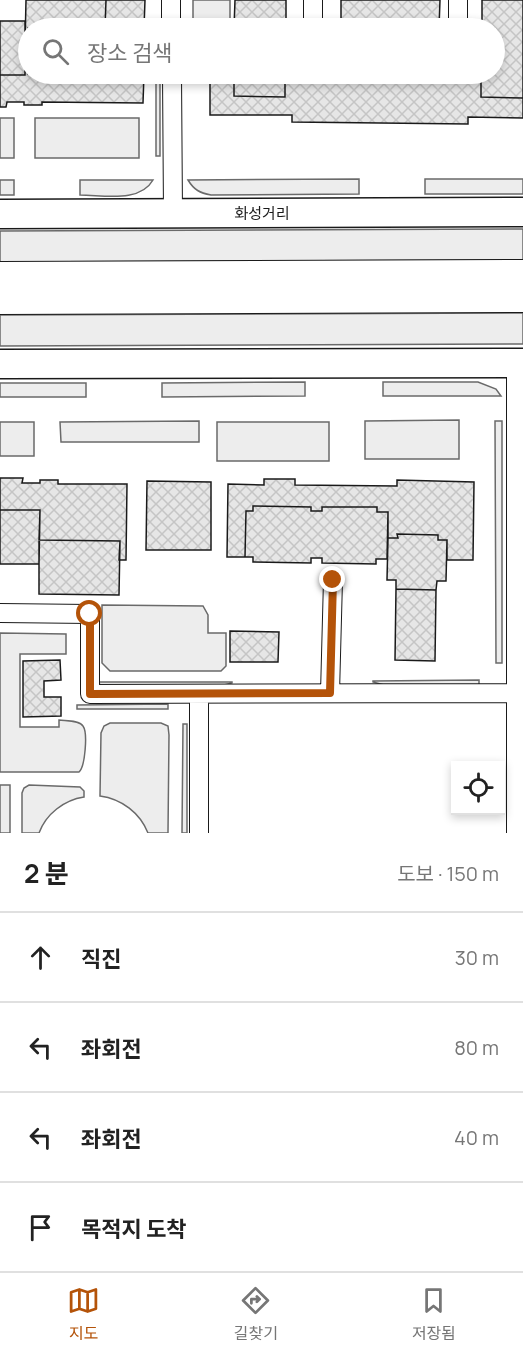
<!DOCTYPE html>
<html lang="ko">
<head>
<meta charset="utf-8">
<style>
	body { margin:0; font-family:Manrope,"Noto Sans KR",sans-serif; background:#f6f6f6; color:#222 }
	.controls { position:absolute; right:18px; bottom:18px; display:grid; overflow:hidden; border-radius:0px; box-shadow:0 3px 9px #0003 }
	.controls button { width:54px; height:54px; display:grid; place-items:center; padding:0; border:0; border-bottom:2px solid #e0e0e0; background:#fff; color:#222; font:30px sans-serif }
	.stop { position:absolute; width:18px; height:18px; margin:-14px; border:4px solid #b45309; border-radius:50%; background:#fff }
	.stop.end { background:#b45309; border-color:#fff; box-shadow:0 2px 6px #0008 }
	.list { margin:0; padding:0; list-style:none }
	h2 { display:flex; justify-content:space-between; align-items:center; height:78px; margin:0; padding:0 24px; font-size:26px }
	h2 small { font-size:20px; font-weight:400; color:#767676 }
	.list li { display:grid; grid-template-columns:39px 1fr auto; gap:18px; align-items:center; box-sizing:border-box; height:90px; padding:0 24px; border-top:2px solid #e0e0e0 }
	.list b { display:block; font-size:22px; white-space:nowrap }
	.list em { font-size:20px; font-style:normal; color:#767676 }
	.icon { flex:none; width:33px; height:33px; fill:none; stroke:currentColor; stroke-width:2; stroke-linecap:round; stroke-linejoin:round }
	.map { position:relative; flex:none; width:523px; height:833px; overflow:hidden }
	.search { position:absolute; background:#fff; box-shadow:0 3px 9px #0003; left:18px; right:18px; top:18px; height:66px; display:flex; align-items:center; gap:15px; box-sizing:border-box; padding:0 21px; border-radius:33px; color:#767676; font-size:22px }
	.sheet { height:438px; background:#fff }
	nav { display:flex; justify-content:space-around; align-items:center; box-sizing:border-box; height:84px; border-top:2px solid #e0e0e0; background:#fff; font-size:16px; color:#767676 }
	nav a { display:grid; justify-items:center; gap:3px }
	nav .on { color:#b45309 }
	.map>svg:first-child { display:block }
	.grass { fill:#ededed; stroke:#6a6a6a; stroke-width:1.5 }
	.building { fill:url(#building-cross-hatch); stroke:#1a1a1a; stroke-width:1.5 }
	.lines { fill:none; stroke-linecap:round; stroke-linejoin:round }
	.minor-casing { stroke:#1a1a1a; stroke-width:20 }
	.primary-casing { stroke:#1a1a1a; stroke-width:31 }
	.trunk-casing { stroke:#1a1a1a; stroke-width:32 }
	.minor { stroke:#fff; stroke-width:18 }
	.primary { stroke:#fff; stroke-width:28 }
	.trunk { stroke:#fff; stroke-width:30 }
	.route { stroke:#b45309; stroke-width:8 }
	.labels { text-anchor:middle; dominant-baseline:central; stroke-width:4.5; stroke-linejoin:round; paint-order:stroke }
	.street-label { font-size:15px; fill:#1a1a1a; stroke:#fff }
</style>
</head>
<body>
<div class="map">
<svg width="523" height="833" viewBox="0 0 523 833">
	<defs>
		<pattern id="building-cross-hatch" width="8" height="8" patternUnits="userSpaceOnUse" patternTransform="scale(1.5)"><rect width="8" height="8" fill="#e6e6e6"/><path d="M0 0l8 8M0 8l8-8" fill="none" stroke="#c5c5c5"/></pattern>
	</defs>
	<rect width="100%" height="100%" fill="#fff"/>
	<path class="grass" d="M 193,0 L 230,0 L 230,28 L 193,28 Z
		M 156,74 L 160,74 L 160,156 L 156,156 Z
		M 0,118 L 14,118 L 14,158 L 0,158 Z
		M 35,118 L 139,118 L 139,158 L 35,158 Z
		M 359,179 L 359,194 L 211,195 C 200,193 194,190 188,180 Z
		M 425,179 L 523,179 L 523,194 L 425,194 Z
		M 0,180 L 14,180 L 14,195 L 0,195 Z
		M 80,180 L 153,180 C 140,203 104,195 80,195 Z
		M 523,229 L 523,260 L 0,262 L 0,231 Z
		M 523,313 L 523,344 L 0,346 L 0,315 Z
		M 305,382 L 305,396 L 162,397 L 162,383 Z
		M 383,382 L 478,382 L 496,389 L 501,396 L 383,396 Z
		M 0,383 L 86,383 L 86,397 L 0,397 Z
		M 459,420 L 459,459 L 365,459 L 365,421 Z
		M 199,421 L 199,442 L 61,442 L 60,422 Z
		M 495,421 L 502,421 L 502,663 L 496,663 Z
		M 0,422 L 34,422 L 34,456 L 0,456 Z
		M 217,422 L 329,422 L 329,461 L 217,461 Z
		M 102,605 L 203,606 L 208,615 L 208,633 L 226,633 L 226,666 L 221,671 L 110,671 L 102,663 Z
		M 0,633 L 66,634 L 66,654 L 20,654 L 20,727 L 59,727 L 59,720 C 66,721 79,720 83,726 C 88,733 85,767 79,772 L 0,772 Z
		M 479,680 L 479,685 L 384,685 L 373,682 L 373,681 Z
		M 99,682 L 232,682 L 232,683 L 224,685 L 100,686 Z
		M 168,704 L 168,709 L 77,709 L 77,705 Z
		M 110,723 L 161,723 L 168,726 L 169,735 L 168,833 L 148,833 C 140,813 122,799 100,796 L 101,733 L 104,726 Z
		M 183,724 L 187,724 L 187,833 L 182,833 Z
		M 0,785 L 10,785 L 10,833 L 0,833 Z
		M 29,785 L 80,787 L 84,791 L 84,797 C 64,800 46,814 39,833 L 22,833 L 22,793 L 24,788 Z"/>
	<path class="building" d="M 26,0 L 106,0 L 105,28 L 28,28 L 28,46 L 25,46 Z
		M 106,0 L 145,0 L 144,28 L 105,28 Z
		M 235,0 L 286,0 L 286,28 L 234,28 Z
		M 341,0 L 440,0 L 439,28 L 341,28 Z
		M 482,0 L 523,0 L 523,98 L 481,97 L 481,74 L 494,74 L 494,28 L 482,28 Z
		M 0,21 L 25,21 L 25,75 L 0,75 Z
		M 25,46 L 28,46 L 28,74 L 144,74 L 143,103 L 42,102 L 42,105 L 24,105 L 24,102 L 7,102 L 6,107 L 0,107 L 0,75 L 25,75 Z
		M 210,74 L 234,74 L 234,96 L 285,97 L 285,74 L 481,74 L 481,97 L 523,98 L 523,118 L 468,117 L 468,124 L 292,122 L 292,115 L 210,115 Z
		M 234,74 L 285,74 L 285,97 L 234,96 Z
		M 0,478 L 23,478 L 22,483 L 40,483 L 40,480 L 58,480 L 58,484 L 127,484 L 126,560 L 119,560 L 120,541 L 39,540 L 40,510 L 0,510 Z
		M 264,479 L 295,479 L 295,485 L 397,486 L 397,480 L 474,482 L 473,560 L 447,560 L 447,540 L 438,540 L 438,535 L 397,534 L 398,538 L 388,538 L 388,512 L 377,512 L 377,507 L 322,507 L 322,511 L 311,511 L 311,507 L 253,506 L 253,511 L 246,511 L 245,557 L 227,557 L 228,484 L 264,485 Z
		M 147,481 L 211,482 L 211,550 L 146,550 Z
		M 253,506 L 311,507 L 311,511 L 322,511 L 322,507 L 377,507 L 377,512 L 388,512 L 387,559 L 376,559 L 376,564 L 322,563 L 322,558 L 311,558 L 311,563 L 253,562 L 253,557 L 245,557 L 246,511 L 253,511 Z
		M 0,510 L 40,510 L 39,564 L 0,564 Z
		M 397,534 L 438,535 L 438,540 L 447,540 L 446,581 L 437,581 L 436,590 L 396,589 L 396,580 L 387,580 L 388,538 L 398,538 Z
		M 39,540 L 120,541 L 119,595 L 39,594 Z
		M 396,589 L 436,590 L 435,661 L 395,660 Z
		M 230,631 L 279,632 L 278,662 L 230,662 Z
		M 60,660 L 61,680 L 44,681 L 44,697 L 61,697 L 61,716 L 23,717 L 23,661 Z"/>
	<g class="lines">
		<defs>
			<path id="minor" d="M 171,0 L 171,28
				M 313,28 L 313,0
				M 458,28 L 458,0
				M 172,74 L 173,214
				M 0,613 L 90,614 L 90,694 L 523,693
				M 330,693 L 333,580
				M 199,833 L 199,694
				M 516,833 L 516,363"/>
			<path id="primary" d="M 0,214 L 523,212
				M 0,364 L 523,363"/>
			<path id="trunk" d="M 0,277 L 523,275
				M 0,299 L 523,297"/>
		</defs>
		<use href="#minor" class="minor-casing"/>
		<use href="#primary" class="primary-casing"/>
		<use href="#trunk" class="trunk-casing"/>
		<use href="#minor" class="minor"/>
		<use href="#primary" class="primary"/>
		<use href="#trunk" class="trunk"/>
	</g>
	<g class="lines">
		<path class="route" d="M 90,614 L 90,694 L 330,693 L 333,580"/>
	</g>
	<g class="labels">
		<g class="street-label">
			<text x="262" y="213">화성거리</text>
		</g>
	</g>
</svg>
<div class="controls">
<button><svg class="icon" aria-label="locate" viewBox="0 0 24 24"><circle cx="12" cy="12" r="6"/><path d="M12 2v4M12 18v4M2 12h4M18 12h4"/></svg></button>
</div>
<div class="stop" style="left:90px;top:614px"></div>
<div class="stop end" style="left:333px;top:580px"></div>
<div class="search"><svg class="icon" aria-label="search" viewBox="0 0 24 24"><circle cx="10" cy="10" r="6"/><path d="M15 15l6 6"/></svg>장소 검색</div>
</div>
<section class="sheet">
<h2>2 분<small>도보 · 150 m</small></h2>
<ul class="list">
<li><svg class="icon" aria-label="ahead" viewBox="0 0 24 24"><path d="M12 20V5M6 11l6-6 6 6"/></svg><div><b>직진</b></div><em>30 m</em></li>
<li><svg class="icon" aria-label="left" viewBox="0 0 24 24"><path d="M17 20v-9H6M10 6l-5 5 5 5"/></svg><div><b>좌회전</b></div><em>80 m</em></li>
<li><svg class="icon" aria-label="left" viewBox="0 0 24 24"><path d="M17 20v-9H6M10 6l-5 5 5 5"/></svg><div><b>좌회전</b></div><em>40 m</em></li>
<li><svg class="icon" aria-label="arrive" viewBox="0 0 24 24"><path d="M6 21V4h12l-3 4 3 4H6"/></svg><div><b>목적지 도착</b></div></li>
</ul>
</section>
<nav>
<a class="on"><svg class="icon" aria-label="map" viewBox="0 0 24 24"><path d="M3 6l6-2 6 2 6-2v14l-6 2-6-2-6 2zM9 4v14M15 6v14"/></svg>지도</a>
<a><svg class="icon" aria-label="directions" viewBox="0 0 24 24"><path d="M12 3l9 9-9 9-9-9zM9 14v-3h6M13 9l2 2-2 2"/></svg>길찾기</a>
<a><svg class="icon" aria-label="saved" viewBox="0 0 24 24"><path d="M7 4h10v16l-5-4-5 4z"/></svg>저장됨</a>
</nav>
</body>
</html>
